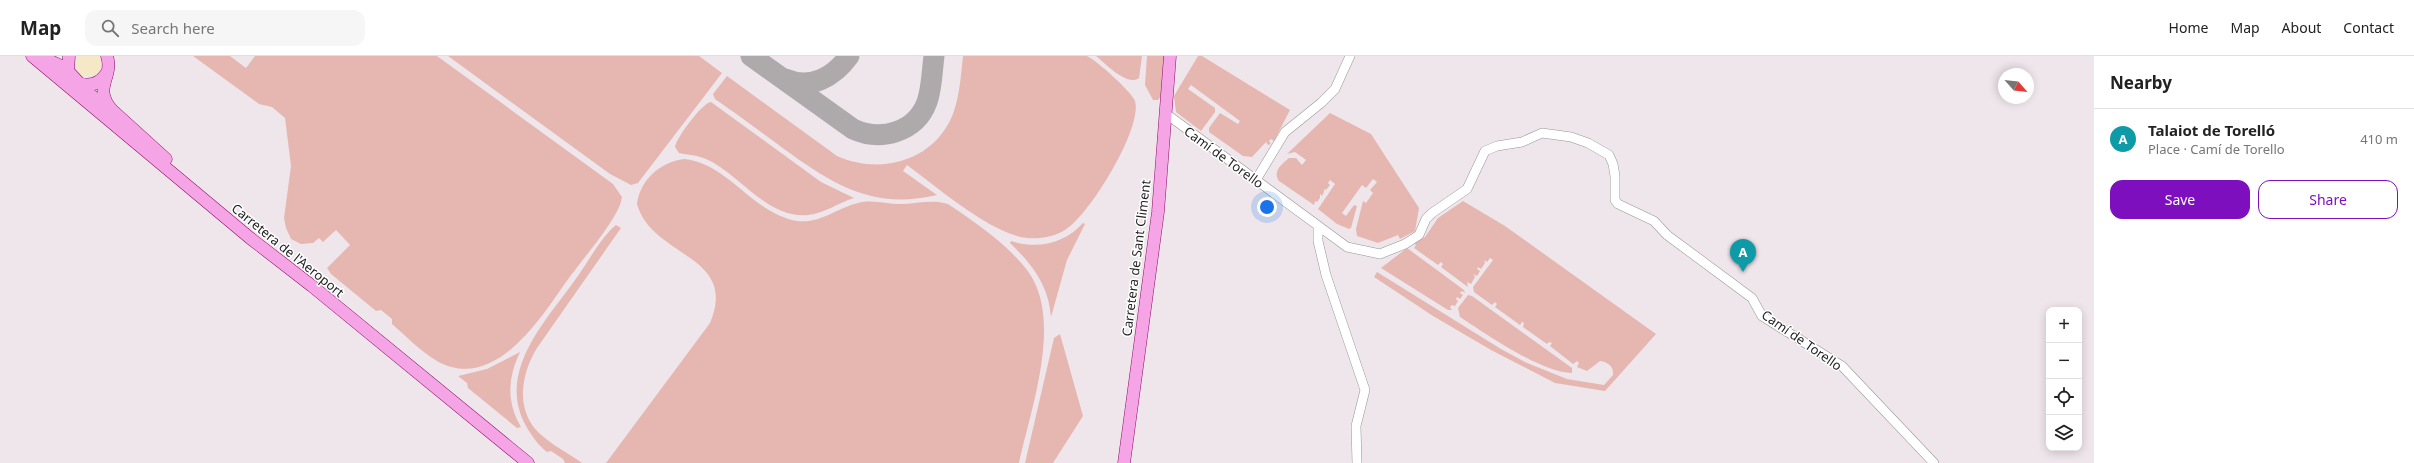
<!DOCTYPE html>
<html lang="en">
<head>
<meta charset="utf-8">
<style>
	body { margin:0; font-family:"Noto Sans",sans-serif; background:#f6f6f6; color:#222 }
	.controls { position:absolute; right:12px; bottom:12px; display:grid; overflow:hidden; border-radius:8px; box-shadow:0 2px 10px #0003 }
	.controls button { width:36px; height:36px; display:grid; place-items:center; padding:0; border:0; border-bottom:1px solid #e0e0e0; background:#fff; color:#222; font:20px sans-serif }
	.compass { position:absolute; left:1998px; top:12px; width:36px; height:36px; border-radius:50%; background:#fff; box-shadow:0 2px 10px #0003; rotate:117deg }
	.you { position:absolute; left:1267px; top:151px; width:14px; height:14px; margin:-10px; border:3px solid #fff; border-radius:50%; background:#1a73e8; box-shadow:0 0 0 6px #1a73e833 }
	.badge { display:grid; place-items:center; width:26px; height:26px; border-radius:50%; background:#7e0fbe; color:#fff; font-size:13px; font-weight:700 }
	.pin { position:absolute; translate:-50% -33px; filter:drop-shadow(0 1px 2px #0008) }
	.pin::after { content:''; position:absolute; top:21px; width:14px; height:12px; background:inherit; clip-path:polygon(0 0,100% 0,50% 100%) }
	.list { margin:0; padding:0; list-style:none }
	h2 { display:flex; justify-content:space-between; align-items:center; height:52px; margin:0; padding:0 16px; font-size:17px }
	h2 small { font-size:13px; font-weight:400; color:#767676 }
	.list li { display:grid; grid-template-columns:26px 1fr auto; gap:12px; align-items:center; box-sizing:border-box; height:60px; padding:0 16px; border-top:1px solid #e0e0e0 }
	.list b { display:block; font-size:15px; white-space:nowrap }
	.list p { margin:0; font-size:13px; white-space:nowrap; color:#767676 }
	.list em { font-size:13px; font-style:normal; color:#767676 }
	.actions { display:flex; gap:8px; padding:12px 16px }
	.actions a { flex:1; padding:9px 0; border:1px solid #7e0fbe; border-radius:12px; text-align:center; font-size:14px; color:#7e0fbe }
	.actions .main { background:#7e0fbe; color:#fff }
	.icon { flex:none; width:22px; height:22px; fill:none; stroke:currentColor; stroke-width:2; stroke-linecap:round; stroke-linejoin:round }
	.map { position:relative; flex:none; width:2094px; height:407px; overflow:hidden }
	header { display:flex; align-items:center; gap:24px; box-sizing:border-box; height:56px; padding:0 20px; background:#fff; border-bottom:1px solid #e0e0e0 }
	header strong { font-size:19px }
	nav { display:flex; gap:22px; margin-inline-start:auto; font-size:14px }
	.search { width:280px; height:36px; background:#f6f6f6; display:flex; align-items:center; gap:10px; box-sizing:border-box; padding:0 14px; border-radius:12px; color:#767676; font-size:15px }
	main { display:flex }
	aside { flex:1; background:#fff }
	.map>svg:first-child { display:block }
	.grass { fill:#e5b7b0 }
	.park { fill:#f5e8c6 }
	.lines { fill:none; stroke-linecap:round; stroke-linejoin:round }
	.taxiway { stroke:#aeaaac; stroke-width:21 }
	.minor-casing { stroke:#969696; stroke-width:10 }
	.major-casing { stroke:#8e0c67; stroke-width:13 }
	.minor { stroke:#fff; stroke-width:9 }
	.major { stroke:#f5a5e5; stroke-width:12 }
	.labels { text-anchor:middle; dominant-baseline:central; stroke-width:3; stroke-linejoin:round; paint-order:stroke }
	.street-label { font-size:13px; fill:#1f1f1f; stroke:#fff }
</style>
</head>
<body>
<header>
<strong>Map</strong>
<div class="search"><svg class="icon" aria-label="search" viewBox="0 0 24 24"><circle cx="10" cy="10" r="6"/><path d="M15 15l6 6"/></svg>Search here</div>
<nav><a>Home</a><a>Map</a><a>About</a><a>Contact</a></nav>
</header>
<main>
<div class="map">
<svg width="2094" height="407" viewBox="0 0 2094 407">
	<rect width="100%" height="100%" fill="#efe6ec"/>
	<path class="grass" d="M 193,0 L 230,0 L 246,12 L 255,0 L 437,0 L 613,128 L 622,141 L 620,149 C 611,171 581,205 566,226 C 540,263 494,337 437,305 C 421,296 406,280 392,268 L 392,263 L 381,254 L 376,255 L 331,218 L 327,212 L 350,189 L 336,174 L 323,186 L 319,182 L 313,187 L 301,188 L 291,183 L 286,172 L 284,162 L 291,110 L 285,62 L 272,51 L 259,48 Z
		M 448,0 L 699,0 L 722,17 L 638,127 L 631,129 L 610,118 Z
		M 963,0 C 995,0 1027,0 1059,0 C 1067,0 1080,0 1087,0 C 1096,4 1132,36 1135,45 C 1143,72 1089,160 1065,174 C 1054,181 1040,183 1027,182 C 991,178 937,131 907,109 L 903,115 L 937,139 C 873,154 834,129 784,93 C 761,76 738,59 715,43 L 713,38 L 727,20 L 837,100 C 882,120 937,104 954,55 C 960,37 961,18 963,0 Z
		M 1096,0 L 1142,0 L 1139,22 C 1127,31 1105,7 1096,0 Z
		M 1147,0 L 1165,0 L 1161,40 L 1158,44 L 1153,44 L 1145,29 Z
		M 1198,0 L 1202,0 L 1290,54 L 1274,85 L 1271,83 L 1269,85 L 1271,88 L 1268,89 L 1266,86 L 1252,101 L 1243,100 L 1209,76 L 1209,72 L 1220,57 L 1238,68 L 1240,65 L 1191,29 L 1188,33 L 1215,52 L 1215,56 L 1201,75 L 1176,56 L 1174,40 Z
		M 711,46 L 821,126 L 854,142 C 838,147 825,157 808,159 C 767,163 740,118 706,103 C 697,99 688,99 679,97 L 675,91 C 676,82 703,46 711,46 Z
		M 1330,57 L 1371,78 L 1419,152 L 1415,175 L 1400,183 L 1398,179 L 1378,187 L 1357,180 L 1356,173 L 1363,145 L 1366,147 L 1373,137 L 1370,134 L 1377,126 L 1373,123 L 1366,132 L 1362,129 L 1342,157 L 1346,160 L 1354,149 L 1357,150 L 1351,172 L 1349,173 L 1337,168 L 1318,153 L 1335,128 L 1330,124 L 1328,127 L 1330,129 L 1326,134 L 1324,133 L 1324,136 L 1322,140 L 1320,138 L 1320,142 L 1317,146 L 1315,145 L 1314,149 L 1279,125 C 1272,115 1282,108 1289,102 L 1296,102 L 1302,109 L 1306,104 L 1295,96 L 1287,98 Z
		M 684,103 C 728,107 753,158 797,165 C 820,168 837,152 858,147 C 871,143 887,148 900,148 C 917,148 932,143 948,148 C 976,167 1006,187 1027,214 C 1064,262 1031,352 1019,407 L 606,407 L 710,267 C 739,198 652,202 637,148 C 640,124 660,106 684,103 Z
		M 1463,145 L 1505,170 L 1656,278 L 1605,335 L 1555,327 L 1491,294 L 1433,260 L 1374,221 L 1377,216 L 1501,293 L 1527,307 L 1567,323 L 1604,329 L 1613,319 C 1614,311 1608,306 1600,305 L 1587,315 L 1577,311 L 1579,307 L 1577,305 L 1573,308 L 1550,290 L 1552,287 L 1549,286 L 1547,288 L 1523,271 L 1524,267 L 1522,266 L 1520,269 L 1495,251 L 1497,248 L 1495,246 L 1492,249 L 1474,236 L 1473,231 L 1493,204 L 1490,202 L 1487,206 L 1484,204 L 1485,207 L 1481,213 L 1478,211 L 1477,213 L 1480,215 L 1477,220 L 1473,218 L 1475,221 L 1471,228 L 1467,226 L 1468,231 L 1441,211 L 1443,208 L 1441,206 L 1438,209 L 1414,192 L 1416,189 L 1414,187 L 1425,181 L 1438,162 Z
		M 1083,167 L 1085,168 L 1067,204 L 1051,261 C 1049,230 1032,208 1010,187 L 1011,185 C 1038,194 1065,187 1083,167 Z
		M 616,169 L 621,172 L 537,292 C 521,318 515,354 539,377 C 552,389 568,397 582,407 L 565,407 L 563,403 L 551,395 L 547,396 C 537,388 532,380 526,370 C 496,316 545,266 575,224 C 587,208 601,181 616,169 Z
		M 1407,192 L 1464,234 L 1465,237 L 1462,235 L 1460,237 L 1463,239 L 1460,243 L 1457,241 L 1456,243 L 1458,245 L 1455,250 L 1452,249 L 1450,251 L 1452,254 L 1448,254 L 1381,212 Z
		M 1468,239 L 1472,240 L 1572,312 L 1572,317 C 1542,317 1486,278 1460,261 L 1458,252 Z
		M 1060,278 L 1083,360 L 1053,407 L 1025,407 L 1054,282 Z
		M 520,296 C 508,322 506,345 521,371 L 517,372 L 468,332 L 467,327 L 458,320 L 487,313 Z"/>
	<path class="park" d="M 78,0 L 99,0 C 104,8 102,15 94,20 L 81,20 L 75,9 Z"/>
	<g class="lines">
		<path class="taxiway" d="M 751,0 L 853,73 C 881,86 916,76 927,46 C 932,32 932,15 934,0
			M 785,23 C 811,34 834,21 849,0"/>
		<defs>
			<path id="minor" d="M 1165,57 L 1347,191 L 1380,198 L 1405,188 L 1419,179 L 1426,163 L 1432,157 L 1467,133 L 1485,95 L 1497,90 L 1522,86 L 1542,77 L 1571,81 L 1588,87 L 1609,99 L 1613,108 L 1615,120 L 1615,144 L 1618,148 L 1654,165 L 1667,179 L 1752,242 L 1762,260 L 1842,310 L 1934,407
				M 1256,124 L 1285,76 L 1321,47 L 1335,33 L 1350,0
				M 1318,170 L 1318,185 L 1326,219 L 1365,334 L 1356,370 L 1357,407"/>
			<path id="major" d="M 32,0 L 250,182 L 312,230 L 528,407
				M 40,0 L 63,11 L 69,17
				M 69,0 L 68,15 L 79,27 C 90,31 99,28 106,18
				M 107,0 C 114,22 92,31 112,54 L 166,103
				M 79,27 L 105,53
				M 1124,407 L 1158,156 L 1170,0"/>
		</defs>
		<use href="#minor" class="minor-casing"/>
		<use href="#major" class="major-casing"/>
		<use href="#minor" class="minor"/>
		<use href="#major" class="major"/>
	</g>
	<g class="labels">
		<g class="street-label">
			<text transform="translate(1224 101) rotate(36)">Camí de Torello</text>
			<text transform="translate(288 194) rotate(39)">Carretera de l'Aeroport</text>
			<text transform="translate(1136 202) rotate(-83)">Carretera de Sant Climent</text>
			<text transform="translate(1802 284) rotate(35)">Camí de Torello</text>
		</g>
	</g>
</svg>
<div class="controls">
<button>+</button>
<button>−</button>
<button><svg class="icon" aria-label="locate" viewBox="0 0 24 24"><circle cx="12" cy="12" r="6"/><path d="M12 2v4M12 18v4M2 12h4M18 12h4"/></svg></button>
<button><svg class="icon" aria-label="layers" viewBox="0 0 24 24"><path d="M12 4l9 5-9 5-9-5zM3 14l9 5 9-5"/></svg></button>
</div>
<svg class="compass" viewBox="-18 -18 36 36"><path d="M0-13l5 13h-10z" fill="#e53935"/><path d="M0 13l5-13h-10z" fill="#767676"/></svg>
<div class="you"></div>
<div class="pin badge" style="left:1743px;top:216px;background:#0f9aa8">A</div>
</div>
<aside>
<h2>Nearby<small></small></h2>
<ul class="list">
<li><span class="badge" style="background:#0f9aa8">A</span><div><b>Talaiot de Torelló</b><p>Place · Camí de Torello</p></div><em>410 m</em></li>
</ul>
<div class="actions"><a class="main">Save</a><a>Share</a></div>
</aside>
</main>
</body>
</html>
